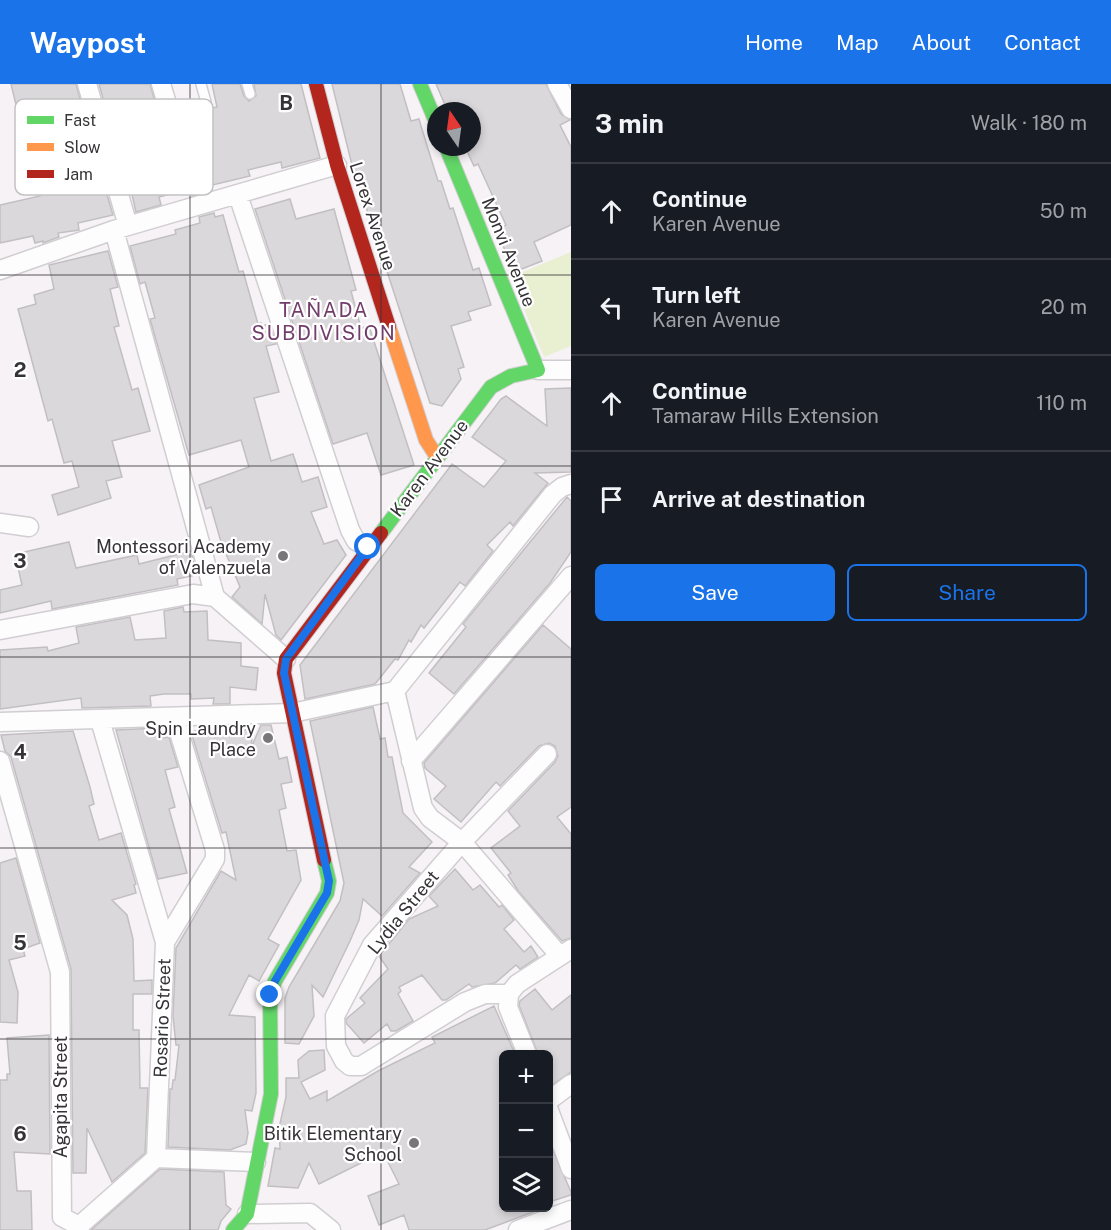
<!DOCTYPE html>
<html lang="en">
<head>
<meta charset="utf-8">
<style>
	body { margin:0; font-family:"Public Sans",sans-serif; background:#20242c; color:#f1f3f6 }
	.controls { position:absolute; right:18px; bottom:18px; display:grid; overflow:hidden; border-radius:9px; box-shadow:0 3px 9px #0003 }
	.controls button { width:54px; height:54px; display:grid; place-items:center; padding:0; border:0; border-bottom:2px solid #363941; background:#171b24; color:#f1f3f6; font:30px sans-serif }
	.compass { position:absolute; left:427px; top:18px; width:54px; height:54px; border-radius:50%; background:#171b24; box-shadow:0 3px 9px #0003; rotate:347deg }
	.stop { position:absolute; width:18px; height:18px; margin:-14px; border:4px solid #1a73e8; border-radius:50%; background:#fff }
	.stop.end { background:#1a73e8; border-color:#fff; box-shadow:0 2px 6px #0008 }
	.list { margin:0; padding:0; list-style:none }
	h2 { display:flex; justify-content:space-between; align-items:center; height:78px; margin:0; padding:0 24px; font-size:26px }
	h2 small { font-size:20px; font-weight:400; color:#9ea1a6 }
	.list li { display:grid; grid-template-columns:39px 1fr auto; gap:18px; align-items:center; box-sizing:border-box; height:96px; padding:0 24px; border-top:2px solid #363941 }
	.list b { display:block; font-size:22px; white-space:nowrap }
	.list p { margin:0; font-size:20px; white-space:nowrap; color:#9ea1a6 }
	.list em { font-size:20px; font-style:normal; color:#9ea1a6 }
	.actions { display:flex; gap:12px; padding:18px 24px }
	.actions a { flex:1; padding:14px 0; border:2px solid #1a73e8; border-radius:9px; text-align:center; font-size:21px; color:#1a73e8 }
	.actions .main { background:#1a73e8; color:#fff }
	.icon { flex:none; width:33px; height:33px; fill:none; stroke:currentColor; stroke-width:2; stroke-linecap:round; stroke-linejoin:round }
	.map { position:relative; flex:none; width:571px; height:1146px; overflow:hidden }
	header { display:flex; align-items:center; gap:36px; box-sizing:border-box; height:84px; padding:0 30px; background:#1a73e8; color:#fff }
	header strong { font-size:28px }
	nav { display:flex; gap:33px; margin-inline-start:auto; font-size:21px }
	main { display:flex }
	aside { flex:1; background:#171b24 }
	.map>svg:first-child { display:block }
	.grass { fill:#e9f0d2 }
	.building { fill:#dbd8db; stroke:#c2bfc2; stroke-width:1.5 }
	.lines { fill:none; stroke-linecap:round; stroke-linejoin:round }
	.lane-casing { stroke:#d1ced1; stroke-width:12 }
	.street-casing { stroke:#d1ced1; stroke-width:21 }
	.fast-casing { stroke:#d1ced1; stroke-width:16 }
	.slow-casing { stroke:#d1ced1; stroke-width:16 }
	.jam-casing { stroke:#d1ced1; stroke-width:16 }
	.lane { stroke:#fefdfe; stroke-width:9 }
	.street { stroke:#fefdfe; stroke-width:18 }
	.fast { stroke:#63d668; stroke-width:14 }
	.slow { stroke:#ff974d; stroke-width:14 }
	.jam { stroke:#b3261e; stroke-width:14 }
	.route { stroke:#1a73e8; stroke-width:8 }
	.grid { fill:none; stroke:#363336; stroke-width:1.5; stroke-opacity:0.55 }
	.poi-dot { fill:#797679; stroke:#fff; stroke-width:2 }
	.labels { text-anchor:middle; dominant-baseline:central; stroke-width:4.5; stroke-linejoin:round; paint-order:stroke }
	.street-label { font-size:18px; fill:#363336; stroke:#fff }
	.poi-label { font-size:18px; fill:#363336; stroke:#fff; text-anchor:end }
	.neighbourhood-label { font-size:20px; letter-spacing:1.5px; fill:#733d6b; stroke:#fff }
	.key { fill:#fff; stroke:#c3c2c3; stroke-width:1.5 }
	.key-label { font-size:16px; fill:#363336 }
	.grid-label { font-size:20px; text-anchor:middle; font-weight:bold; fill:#363336; stroke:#fff; stroke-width:4.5; stroke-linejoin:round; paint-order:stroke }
</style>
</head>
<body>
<header>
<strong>Waypost</strong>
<nav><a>Home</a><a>Map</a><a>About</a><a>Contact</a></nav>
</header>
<main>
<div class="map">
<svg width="571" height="1146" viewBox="0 0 571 1146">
	<rect width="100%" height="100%" fill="#f6f2f6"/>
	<path class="grass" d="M 571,168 L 571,262 L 544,273 L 511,193 Z"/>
	<path class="building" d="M 11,0 L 76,0 L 89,48 L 76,52 L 83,73 L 32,87 Z
		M 99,0 L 150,0 L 164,49 L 173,57 L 175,62 L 213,52 L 207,25 L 217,23 L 212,0 L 240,0 L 244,12 L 249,17 L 256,12 L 254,0 L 301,0 L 320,74 L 282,84 L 281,78 L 248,86 L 250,92 L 208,102 L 209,107 L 192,112 L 190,105 L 159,113 L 161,121 L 136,128 L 121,63 L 146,56 L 138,30 L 109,36 Z
		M 332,0 L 400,0 L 411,37 L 419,35 L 421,42 L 438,97 L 441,97 L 450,125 L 453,124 L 473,186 L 479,184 L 491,221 L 468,228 L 471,236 L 451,242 L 464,283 L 458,285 L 461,295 L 442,322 L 430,319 L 351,77 Z
		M 436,0 L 546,0 L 561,30 L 570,36 L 560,41 L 571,63 L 571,141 L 534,158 L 542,177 L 514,188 L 496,145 L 506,141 L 478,80 L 474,82 L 465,63 L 472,63 L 472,27 L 451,27 L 448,21 L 446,23 Z
		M 103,97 L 113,131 L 78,139 L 79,146 L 58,149 L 59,153 L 43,159 L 43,157 L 35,159 L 33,152 L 0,159 L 0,121 L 40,112 L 39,108 Z
		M 290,115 L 296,135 L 334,125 L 356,206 L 351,207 L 361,244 L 369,242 L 414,381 L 381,391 L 367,349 L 333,360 L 255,125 Z
		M 214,129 L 215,133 L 223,131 L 239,188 L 243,187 L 258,240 L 261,239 L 262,242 L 269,240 L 276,260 L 266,262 L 279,308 L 254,314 L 271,377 L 293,370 L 302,398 L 318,393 L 327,423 L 311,428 L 324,460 L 337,456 L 346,471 L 281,556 L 276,551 L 265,510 L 262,540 L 232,513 L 240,503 L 221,458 L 211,423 L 206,425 L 199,401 L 249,383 L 241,356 L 189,371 L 150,235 L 155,234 L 145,198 L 140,200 L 130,162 L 176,150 L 175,146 L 200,139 L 199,133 Z
		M 108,167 L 118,203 L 110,205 L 119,242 L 114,243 L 132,306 L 138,304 L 150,347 L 112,357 L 122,393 L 106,397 L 111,414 L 58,431 L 52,411 L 79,403 L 72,377 L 64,379 L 52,335 L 48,337 L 18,225 L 36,220 L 34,211 L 54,205 L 49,181 Z
		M 571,304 L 571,388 L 535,389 L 548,399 L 513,442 L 510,438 L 487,461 L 493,467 L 465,502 L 460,498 L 424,544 L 421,541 L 411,558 L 409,556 L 398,576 L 395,575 L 375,600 L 305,615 L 300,581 L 452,380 L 484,403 L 506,377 L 472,353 L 501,315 L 506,312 L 547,342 L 545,305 Z
		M 567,413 L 571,417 L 571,468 L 550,499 L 454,610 L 429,589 L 466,543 L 463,540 Z
		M 69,458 L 76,484 L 137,471 L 139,480 L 191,467 L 196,491 L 177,495 L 178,501 L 52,525 L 51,517 L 0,529 L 0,506 L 22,501 L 15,470 Z
		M 183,523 L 184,528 L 207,527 L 208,556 L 241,559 L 241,582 L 258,584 L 256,606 L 230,603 L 230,620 L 213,620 L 214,614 L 191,615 L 191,610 L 164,610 L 150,612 L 151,622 L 82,624 L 81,614 L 0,625 L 0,566 L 47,563 L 48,567 L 79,559 L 76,543 L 130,533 L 135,556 L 166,554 L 164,527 Z
		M 543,541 L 571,565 L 571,723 L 557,733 L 571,750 L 571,854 L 562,857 L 519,808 L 508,791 L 511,789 L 491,764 L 520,742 L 508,727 L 555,678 L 558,672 L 555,662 L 549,659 L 539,662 L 500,702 L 496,698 L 461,738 L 434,715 L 446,702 L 425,684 L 424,679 Z
		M 373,623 L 380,655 L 385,654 L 388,673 L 392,673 L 403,729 L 432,758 L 409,783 L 420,789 L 382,832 L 363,815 L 359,836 L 350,857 L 323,913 L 312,901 L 314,932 L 299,960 L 285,959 L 285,914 L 289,903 L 340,817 L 344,799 L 310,637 Z
		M 261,641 L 271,641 L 279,675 L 287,673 L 292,698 L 281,700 L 286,724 L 279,726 L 287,767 L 296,766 L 301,796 L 268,855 L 279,861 L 259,897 L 249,891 L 229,931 L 255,933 L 256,1009 L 252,1027 L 245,1026 L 248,1049 L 246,1060 L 230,1066 L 168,1063 L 170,1005 L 172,1005 L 173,996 L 175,996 L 179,961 L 176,961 L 173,932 L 176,864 L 221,787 L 236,796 L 226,748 L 222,749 L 191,648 L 213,643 L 215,653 L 253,644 L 251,664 Z
		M 160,644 L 162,654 L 169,653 L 178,683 L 165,686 L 175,723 L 169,725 L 187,789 L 158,795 L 116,646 Z
		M 73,647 L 90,703 L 94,720 L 89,722 L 99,756 L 121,749 L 136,800 L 134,801 L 136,809 L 112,816 L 127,831 L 133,855 L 134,897 L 152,896 L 152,910 L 133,910 L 133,946 L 139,946 L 140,1004 L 148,1004 L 145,1069 L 112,1098 L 87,1044 L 86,1089 L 73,1089 L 71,885 L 16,691 L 11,673 L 5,667 L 1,651 Z
		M 16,774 L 40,859 L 23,865 L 25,872 L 9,876 L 18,908 L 17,939 L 0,938 L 0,779 Z
		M 455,785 L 473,806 L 480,801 L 499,823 L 502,821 L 514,836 L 504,845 L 524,868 L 531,862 L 538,873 L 520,885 L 516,881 L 495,899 L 472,903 L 469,900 L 446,916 L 442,916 L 422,891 L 399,903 L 401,907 L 398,910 L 413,937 L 396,947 L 391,947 L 387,940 L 364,959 L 346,939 L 346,935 L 365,919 L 360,914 L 388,885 L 379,872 L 409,835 L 438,822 L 429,812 Z
		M 535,905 L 552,926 L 571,911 L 571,988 L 549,1003 L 549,970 L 538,970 L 519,921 L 520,917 Z
		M 494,922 L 515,970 L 504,970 L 504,1124 L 541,1125 L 485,1146 L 409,1146 L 404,1131 L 379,1141 L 368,1112 L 399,1100 L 383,1068 L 319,1100 L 309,1079 L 298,1104 L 268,1102 L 275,1064 L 280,1065 L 279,1044 L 286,1013 L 286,994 L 299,994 L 298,976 L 309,967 L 324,966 L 325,986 L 301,998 L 310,1015 L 327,1007 L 327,1017 L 378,987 L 435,959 L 432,953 Z
		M 49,951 L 50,1070 L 14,1068 L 17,1107 L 31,1107 L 32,1146 L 0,1146 L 0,996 L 7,996 L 7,990 L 10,990 L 7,954 Z
		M 549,1057 L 571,1108 L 571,1111 L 549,1118 Z
		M 160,1085 L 224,1088 L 226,1121 L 231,1125 L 221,1137 L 218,1146 L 91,1146 Z"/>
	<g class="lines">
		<defs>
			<path id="lane" d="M 201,0 L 206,18
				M 247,0 L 250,10"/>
			<path id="street" d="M 87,0 L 128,142
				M 161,0 L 175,46
				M 557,0 L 571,25
				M 238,111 L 350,446 L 356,457 L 368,463
				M 114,146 L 215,513
				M 0,186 L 114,146 L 337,81
				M 538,286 L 571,286
				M 0,439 L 29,443
				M 0,546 L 193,510 L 215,513 L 286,575
				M 395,607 L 423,724 L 430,734 L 462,758 L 559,871
				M 100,636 L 165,858
				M 0,638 L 292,629 L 395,607 L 553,410 L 562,403 L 571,400
				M 0,677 L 60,888 L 62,1133 L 79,1142 L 156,1074 L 256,1078
				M 411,677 L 571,492
				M 509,910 L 485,910 L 465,918 L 361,982 L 350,982 L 344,977 L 336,962 L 335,932 L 372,861 L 462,758 L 547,670
				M 509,910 L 517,900 L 571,865
				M 509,910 L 508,923 L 527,970
				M 548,1017 L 571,1000
				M 548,1024 L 571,1085
				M 156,1074 L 165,858 L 215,775 L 215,766 L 175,635
				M 247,1130 L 310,1129 L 331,1146
				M 518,1146 L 571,1126"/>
			<path id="fast" d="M 420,0 L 436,38
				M 381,449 L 491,303 L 511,292 L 538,286 L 446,63
				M 233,1146 L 247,1130 L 271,1010 L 270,911 L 275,897 L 327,809 L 329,797 L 324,776"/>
			<path id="slow" d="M 389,243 L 426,356 L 437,373"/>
			<path id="jam" d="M 316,0 L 337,81 L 389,243
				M 324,776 L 284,589 L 286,575 L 381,449"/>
		</defs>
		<use href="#lane" class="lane-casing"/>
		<use href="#street" class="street-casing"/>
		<use href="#fast" class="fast-casing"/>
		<use href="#slow" class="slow-casing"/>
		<use href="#jam" class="jam-casing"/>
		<use href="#lane" class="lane"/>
		<use href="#street" class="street"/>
		<use href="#fast" class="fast"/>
		<use href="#slow" class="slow"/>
		<use href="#jam" class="jam"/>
	</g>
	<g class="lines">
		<path class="route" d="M 270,911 L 275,897 L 327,809 L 329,797 L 284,589 L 286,575 L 368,463"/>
	</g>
	<path class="grid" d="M 190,0 L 190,1146M 381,0 L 381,1146M 0,191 L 571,191M 0,382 L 571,382M 0,573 L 571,573M 0,764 L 571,764M 0,955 L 571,955"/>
	<g class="poi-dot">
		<circle cx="283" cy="472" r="6"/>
		<circle cx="268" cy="654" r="6"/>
		<circle cx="414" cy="1059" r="6"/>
	</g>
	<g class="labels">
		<g class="street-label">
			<text transform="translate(373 132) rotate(72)">Lorex Avenue</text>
			<text transform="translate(509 168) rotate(68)">Monvi Avenue</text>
			<text transform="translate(429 384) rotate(-53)">Karen Avenue</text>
			<text transform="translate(403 828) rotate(-51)">Lydia Street</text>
			<text transform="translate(162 934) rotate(-88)">Rosario Street</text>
			<text transform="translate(60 1013) rotate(-90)">Agapita Street</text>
		</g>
		<g class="poi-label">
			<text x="271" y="462">Montessori Academy<tspan x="271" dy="21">of Valenzuela</tspan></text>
			<text x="256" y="644">Spin Laundry<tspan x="256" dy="21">Place</tspan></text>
			<text x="402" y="1049">Bitik Elementary<tspan x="402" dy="21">School</tspan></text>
		</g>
		<g class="neighbourhood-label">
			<text x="324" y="226">TAÑADA<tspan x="324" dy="23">SUBDIVISION</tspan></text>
		</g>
	</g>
	<rect x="15" y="15" width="198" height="96" rx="9" class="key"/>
	<rect x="27" y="32" width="27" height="8" fill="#63d668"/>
	<rect x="27" y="59" width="27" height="8" fill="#ff974d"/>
	<rect x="27" y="86" width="27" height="8" fill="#b3261e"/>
	<g class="key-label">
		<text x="64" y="42">Fast</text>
		<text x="64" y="69">Slow</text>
		<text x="64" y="96">Jam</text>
	</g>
	<g class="grid-label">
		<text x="286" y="26">B</text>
		<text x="20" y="293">2</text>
		<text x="20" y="484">3</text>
		<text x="20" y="675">4</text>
		<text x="20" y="866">5</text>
		<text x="20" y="1057">6</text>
	</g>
</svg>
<div class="controls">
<button>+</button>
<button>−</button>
<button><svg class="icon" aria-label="layers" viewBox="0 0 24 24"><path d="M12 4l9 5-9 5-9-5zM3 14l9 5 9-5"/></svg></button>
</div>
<svg class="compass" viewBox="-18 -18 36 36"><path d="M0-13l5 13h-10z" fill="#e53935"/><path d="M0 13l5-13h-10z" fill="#9ea1a6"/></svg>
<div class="stop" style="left:368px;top:463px"></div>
<div class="stop end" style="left:270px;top:911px"></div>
</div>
<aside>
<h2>3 min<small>Walk · 180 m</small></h2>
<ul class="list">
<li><svg class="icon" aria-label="ahead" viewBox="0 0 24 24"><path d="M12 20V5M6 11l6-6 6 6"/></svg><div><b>Continue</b><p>Karen Avenue</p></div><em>50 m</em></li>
<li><svg class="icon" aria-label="left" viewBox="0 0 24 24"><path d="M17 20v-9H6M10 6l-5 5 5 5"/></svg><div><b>Turn left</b><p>Karen Avenue</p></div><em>20 m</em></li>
<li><svg class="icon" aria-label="ahead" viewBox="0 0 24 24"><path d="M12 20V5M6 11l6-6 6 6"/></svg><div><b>Continue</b><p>Tamaraw Hills Extension</p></div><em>110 m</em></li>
<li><svg class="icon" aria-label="arrive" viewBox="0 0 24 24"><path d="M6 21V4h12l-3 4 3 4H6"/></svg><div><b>Arrive at destination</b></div></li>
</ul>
<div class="actions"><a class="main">Save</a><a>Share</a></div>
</aside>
</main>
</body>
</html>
